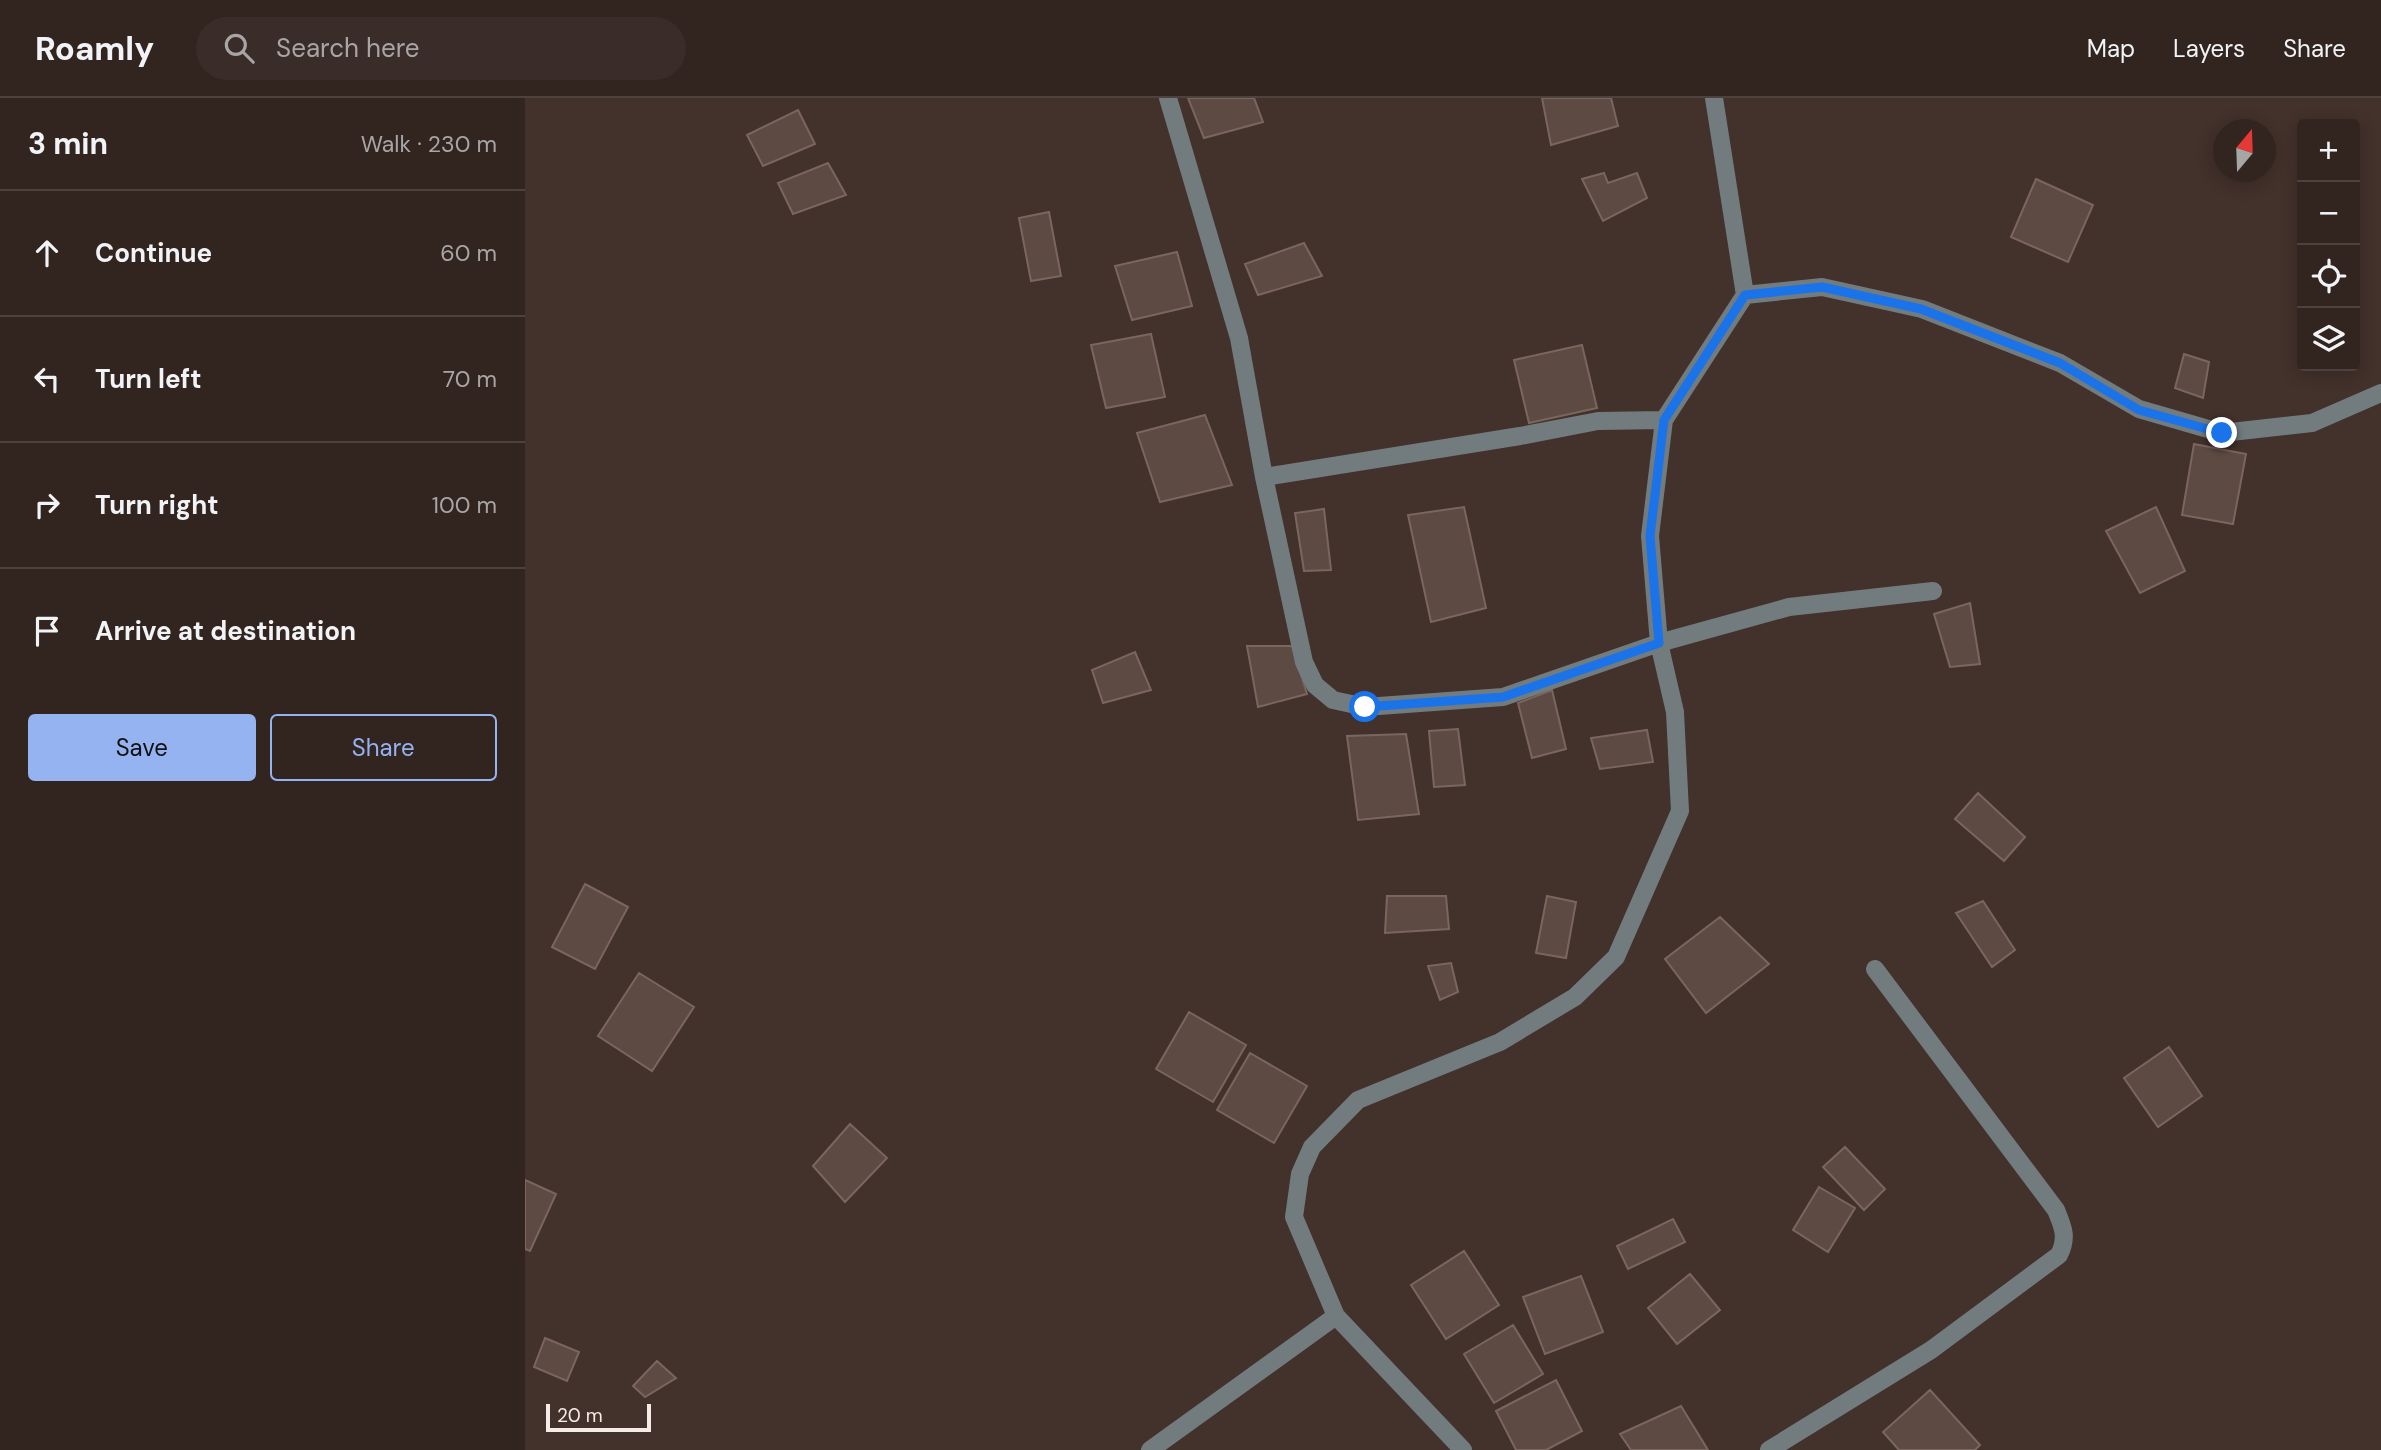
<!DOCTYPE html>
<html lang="en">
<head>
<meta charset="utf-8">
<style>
	body { margin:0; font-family:"DM Sans",sans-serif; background:#3a2d29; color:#f1f3f6 }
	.controls { position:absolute; right:21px; top:21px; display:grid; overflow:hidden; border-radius:7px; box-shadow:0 4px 18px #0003 }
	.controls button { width:63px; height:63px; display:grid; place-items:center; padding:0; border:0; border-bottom:2px solid #4d423e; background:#322520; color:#f1f3f6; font:35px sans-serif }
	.compass { position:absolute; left:1688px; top:21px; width:63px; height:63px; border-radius:50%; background:#322520; box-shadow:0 4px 18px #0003; rotate:19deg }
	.scale { position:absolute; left:21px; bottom:18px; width:105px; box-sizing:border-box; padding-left:7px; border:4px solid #f7ebe7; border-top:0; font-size:19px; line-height:24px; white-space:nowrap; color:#f7ebe7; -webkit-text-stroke:5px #43312b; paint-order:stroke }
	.stop { position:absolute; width:21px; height:21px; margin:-16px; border:5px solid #1a73e8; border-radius:50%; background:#fff }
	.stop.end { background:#1a73e8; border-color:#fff; box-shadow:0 2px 7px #0008 }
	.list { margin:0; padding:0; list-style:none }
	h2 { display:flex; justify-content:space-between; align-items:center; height:91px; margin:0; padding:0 28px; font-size:30px }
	h2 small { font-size:23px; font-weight:400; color:#a8a5a5 }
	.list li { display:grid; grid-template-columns:46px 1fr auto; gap:21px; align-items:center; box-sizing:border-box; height:126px; padding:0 28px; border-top:2px solid #4d423e }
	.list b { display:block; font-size:26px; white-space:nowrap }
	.list em { font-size:23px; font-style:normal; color:#a8a5a5 }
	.actions { display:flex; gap:14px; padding:21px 28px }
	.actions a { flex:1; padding:16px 0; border:2px solid #95b2f1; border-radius:7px; text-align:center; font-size:24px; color:#95b2f1 }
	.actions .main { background:#95b2f1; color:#111 }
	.icon { flex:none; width:38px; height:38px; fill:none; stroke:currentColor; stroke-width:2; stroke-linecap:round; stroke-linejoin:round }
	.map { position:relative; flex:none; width:1856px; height:1352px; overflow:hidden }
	header { display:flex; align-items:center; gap:42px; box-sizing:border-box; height:98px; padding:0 35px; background:#322520; border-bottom:2px solid #4d423e }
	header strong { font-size:33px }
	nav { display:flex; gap:38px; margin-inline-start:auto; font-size:24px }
	.search { width:490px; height:63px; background:#3a2d29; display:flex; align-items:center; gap:18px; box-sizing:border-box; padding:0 24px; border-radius:38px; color:#a8a5a5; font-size:26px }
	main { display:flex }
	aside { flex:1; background:#322520 }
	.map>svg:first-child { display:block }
	.building { fill:#5d4a43; stroke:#7a665f; stroke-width:2 }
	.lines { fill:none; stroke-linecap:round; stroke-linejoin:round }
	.minor { stroke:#727c7e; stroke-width:18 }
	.route { stroke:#1a73e8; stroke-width:9 }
</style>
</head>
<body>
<header>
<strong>Roamly</strong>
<div class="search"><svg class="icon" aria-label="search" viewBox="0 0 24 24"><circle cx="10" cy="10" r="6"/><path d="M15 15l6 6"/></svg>Search here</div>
<nav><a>Map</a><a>Layers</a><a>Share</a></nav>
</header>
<main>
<aside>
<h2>3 min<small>Walk · 230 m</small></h2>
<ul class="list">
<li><svg class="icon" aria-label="ahead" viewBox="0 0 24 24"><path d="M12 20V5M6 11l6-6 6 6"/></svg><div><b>Continue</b></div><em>60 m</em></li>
<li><svg class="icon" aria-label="left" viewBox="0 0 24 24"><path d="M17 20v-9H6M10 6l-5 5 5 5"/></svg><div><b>Turn left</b></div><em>70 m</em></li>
<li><svg class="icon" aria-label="right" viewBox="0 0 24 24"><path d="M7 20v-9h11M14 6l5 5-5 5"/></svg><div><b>Turn right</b></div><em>100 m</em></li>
<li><svg class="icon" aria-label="arrive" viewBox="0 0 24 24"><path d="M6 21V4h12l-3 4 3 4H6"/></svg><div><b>Arrive at destination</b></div></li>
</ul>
<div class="actions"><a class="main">Save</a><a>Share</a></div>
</aside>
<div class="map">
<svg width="1856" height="1352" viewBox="0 0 1856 1352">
	<rect width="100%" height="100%" fill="#43312b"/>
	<path class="building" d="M 663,0 L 729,0 L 738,24 L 679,40 Z
		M 1017,0 L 1086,0 L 1093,28 L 1026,47 Z
		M 273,12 L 290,46 L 238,68 L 222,37 Z
		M 303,65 L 321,97 L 268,116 L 253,85 Z
		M 1079,75 L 1083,85 L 1112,75 L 1122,100 L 1078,123 L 1057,81 Z
		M 1511,81 L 1568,107 L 1543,164 L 1486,139 Z
		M 524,114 L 536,178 L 506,183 L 494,120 Z
		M 779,145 L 797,178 L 733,197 L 720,166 Z
		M 652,154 L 667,208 L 607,222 L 590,168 Z
		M 626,236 L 640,299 L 581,310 L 566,247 Z
		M 1057,247 L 1072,310 L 1004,325 L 989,262 Z
		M 1659,256 L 1684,264 L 1678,300 L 1650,290 Z
		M 680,317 L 707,387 L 635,404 L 612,335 Z
		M 1669,346 L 1721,356 L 1708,426 L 1657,417 Z
		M 939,409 L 961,510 L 906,524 L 883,417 Z
		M 1631,409 L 1660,473 L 1615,495 L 1581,433 Z
		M 799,411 L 806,472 L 779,473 L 770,415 Z
		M 1445,505 L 1455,566 L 1425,569 L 1409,516 Z
		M 722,548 L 767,548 L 782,596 L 733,609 Z
		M 610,554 L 626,592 L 578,605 L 567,572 Z
		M 1027,592 L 1041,651 L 1007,660 L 993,605 Z
		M 933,631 L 940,687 L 909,689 L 904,633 Z
		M 1122,632 L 1128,664 L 1075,671 L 1066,640 Z
		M 881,636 L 894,716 L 833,722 L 822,638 Z
		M 1453,695 L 1500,739 L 1479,763 L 1430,721 Z
		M 60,786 L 103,809 L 70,871 L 27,849 Z
		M 862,798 L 921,798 L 924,831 L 860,835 Z
		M 1022,798 L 1051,804 L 1041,860 L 1011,855 Z
		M 1458,803 L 1490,852 L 1467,869 L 1431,815 Z
		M 1195,819 L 1244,866 L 1181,915 L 1140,861 Z
		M 926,865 L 933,894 L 915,902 L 903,868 Z
		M 114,875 L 169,909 L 127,973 L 73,938 Z
		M 664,914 L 721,947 L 688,1004 L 631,971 Z
		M 1644,949 L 1677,998 L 1633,1029 L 1599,980 Z
		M 725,955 L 782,988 L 749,1045 L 692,1012 Z
		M 325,1026 L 362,1060 L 320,1104 L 288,1068 Z
		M 1320,1049 L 1360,1091 L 1339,1112 L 1298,1069 Z
		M 0,1082 L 31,1096 L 5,1153 L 0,1151 Z
		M 1294,1089 L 1330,1110 L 1303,1154 L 1268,1132 Z
		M 1148,1121 L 1160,1144 L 1103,1171 L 1092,1148 Z
		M 939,1153 L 974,1207 L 921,1241 L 886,1187 Z
		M 1165,1176 L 1195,1212 L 1152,1246 L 1123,1210 Z
		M 1056,1178 L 1078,1234 L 1020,1256 L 998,1199 Z
		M 988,1227 L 1018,1276 L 969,1305 L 939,1256 Z
		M 20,1240 L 54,1254 L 42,1283 L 9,1269 Z
		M 132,1263 L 151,1280 L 120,1299 L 108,1288 Z
		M 1031,1282 L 1057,1333 L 1021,1352 L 991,1352 L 971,1313 Z
		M 1405,1292 L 1455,1347 L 1450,1352 L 1374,1352 L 1358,1334 Z
		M 1156,1308 L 1183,1352 L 1106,1352 L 1095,1336 Z"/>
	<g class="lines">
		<path class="minor" d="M 643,0 L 714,240 L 739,379 L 995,338 L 1073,323 L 1139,322
			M 1189,0 L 1220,197
			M 739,379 L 779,564 L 790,587 L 808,602 L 840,609 L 978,599 L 1134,545 L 1264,509 L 1408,493
			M 625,1352 L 811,1218
			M 938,1352 L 811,1218 L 769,1119 L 775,1076 L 787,1049 L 833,1002 L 975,944 L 1050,899 L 1091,859 L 1155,713 L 1150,614 L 1134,545 L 1125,438 L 1139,322 L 1220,197 L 1297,189 L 1397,211 L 1535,265 L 1614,311 L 1697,335 L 1787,325 L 1856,295
			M 1244,1352 L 1406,1252 L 1534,1157 C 1543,1139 1538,1129 1531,1112 L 1350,871"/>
	</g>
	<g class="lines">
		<path class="route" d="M 840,609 L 978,599 L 1134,545 L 1125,438 L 1139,322 L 1220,197 L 1297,189 L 1396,211 L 1535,265 L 1614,312 L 1697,335"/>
	</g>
</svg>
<div class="controls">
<button>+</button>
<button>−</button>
<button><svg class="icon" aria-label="locate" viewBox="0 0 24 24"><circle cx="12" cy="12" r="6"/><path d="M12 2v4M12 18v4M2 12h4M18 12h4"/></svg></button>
<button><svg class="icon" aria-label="layers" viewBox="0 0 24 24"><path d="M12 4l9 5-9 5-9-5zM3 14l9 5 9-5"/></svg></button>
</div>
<svg class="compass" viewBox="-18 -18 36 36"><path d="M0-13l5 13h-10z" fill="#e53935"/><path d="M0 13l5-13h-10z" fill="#a8a5a5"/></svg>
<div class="scale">20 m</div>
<div class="stop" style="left:840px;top:609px"></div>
<div class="stop end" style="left:1697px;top:335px"></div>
</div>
</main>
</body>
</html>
